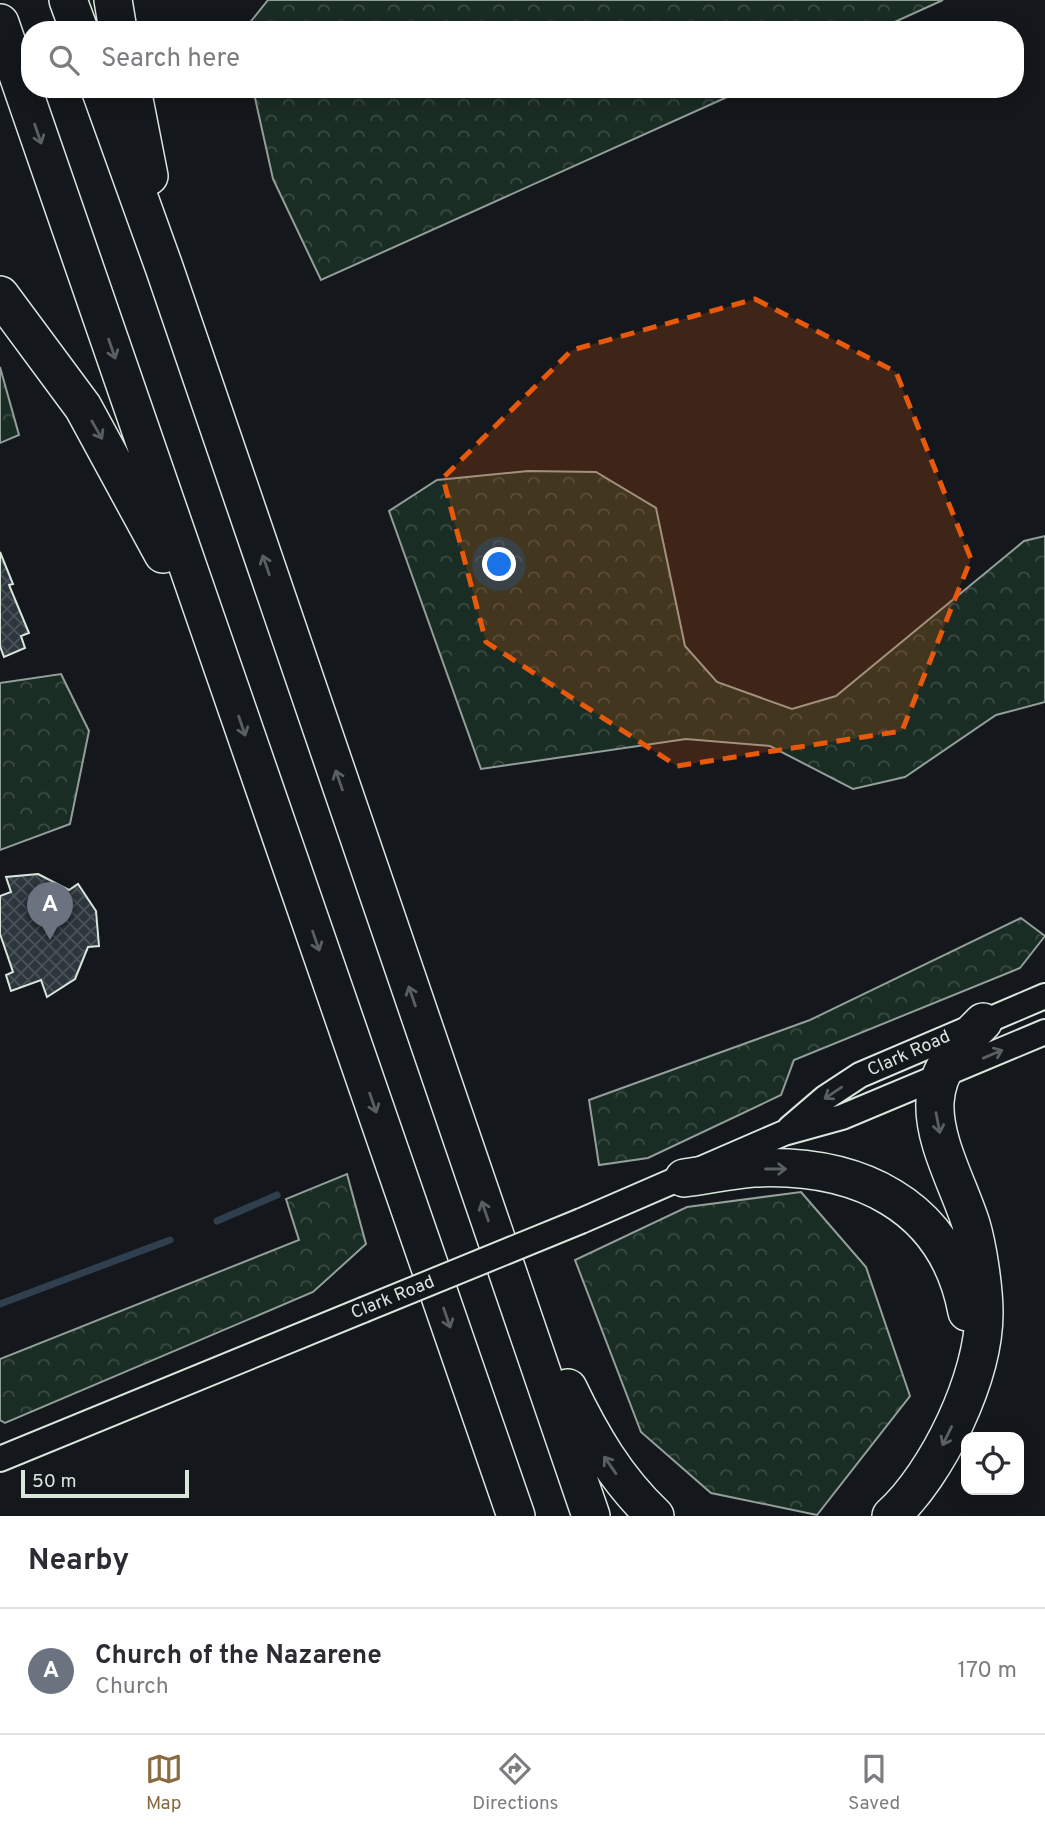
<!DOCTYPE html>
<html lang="en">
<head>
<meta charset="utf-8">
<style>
	body { margin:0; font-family:Overpass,sans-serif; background:#f2f2f3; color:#2b2b33 }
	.controls { position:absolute; right:21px; bottom:21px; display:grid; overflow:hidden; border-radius:14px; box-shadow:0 4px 18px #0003 }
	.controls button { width:63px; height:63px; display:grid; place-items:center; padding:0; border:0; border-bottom:2px solid #e1e1e2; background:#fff; color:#2b2b33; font:35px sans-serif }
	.scale { position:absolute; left:21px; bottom:18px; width:168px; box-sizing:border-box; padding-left:7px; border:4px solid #d8e6dc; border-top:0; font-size:19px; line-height:24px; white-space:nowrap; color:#d8e6dc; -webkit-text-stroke:5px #14181c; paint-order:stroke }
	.you { position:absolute; left:500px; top:565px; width:24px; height:24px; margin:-18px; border:5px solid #fff; border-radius:50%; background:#1a73e8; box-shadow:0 0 0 10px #1a73e833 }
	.badge { display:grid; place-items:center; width:46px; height:46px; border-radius:50%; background:#8a6a3f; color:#fff; font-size:23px; font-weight:700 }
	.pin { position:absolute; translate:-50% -58px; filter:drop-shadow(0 2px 4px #0008) }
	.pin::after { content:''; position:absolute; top:37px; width:24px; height:21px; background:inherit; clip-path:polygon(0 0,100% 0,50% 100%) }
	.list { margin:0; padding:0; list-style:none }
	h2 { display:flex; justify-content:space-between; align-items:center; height:91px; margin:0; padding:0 28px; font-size:30px }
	h2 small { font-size:23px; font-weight:400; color:#7c7c81 }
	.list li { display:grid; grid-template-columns:46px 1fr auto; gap:21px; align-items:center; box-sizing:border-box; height:126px; padding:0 28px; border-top:2px solid #e1e1e2 }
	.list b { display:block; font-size:26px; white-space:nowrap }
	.list p { margin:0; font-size:23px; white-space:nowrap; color:#7c7c81 }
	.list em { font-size:23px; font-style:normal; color:#7c7c81 }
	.icon { flex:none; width:38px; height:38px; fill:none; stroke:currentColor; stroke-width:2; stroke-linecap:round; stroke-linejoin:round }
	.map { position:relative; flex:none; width:1045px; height:1516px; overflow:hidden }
	.search { position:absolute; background:#fff; box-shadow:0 4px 18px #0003; left:21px; right:21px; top:21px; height:77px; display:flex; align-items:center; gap:18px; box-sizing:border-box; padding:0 24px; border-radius:28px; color:#7c7c81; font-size:26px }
	.sheet { height:217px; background:#fff }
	nav { display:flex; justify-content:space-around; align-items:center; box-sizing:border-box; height:98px; border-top:2px solid #e1e1e2; background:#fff; font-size:19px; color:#7c7c81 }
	nav a { display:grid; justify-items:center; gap:4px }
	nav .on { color:#8a6a3f }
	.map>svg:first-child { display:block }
	.forest { fill:url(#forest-crowns); stroke:#939e99; stroke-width:2 }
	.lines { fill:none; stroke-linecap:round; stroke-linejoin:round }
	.stream { stroke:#2f3f4d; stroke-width:7 }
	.building { fill:url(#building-cross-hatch); stroke:#d8e6dc; stroke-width:2 }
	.minor-casing { stroke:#d8e6dc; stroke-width:28 }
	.highway-casing { stroke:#d8e6dc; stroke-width:40 }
	.minor { stroke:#14181c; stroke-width:24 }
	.highway { stroke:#14181c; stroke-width:37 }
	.minor-bridge-casing { stroke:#d8e6dc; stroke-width:28; stroke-linecap:butt }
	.minor-bridge { stroke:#14181c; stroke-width:24 }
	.oneway { stroke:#59605f }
	.marked { fill:#e8590c; fill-opacity:0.2; stroke:#e8590c; stroke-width:5; stroke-dasharray:14 9; stroke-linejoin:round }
	.labels { text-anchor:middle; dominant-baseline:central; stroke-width:5; stroke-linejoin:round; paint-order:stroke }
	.street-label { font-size:18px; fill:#d8e6dc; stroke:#14181c }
</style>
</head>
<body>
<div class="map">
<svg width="1045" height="1516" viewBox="0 0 1045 1516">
	<defs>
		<pattern id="forest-crowns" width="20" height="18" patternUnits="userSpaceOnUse" patternTransform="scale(1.75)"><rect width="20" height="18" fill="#1a2d24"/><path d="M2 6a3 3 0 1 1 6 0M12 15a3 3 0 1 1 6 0" fill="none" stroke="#3b4b43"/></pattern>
		<pattern id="building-cross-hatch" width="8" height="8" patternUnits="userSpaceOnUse" patternTransform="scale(1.75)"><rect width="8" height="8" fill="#2c363c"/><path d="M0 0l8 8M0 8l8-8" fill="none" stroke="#4a5358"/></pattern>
	</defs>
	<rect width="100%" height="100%" fill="#14181c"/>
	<path class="forest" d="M 268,0 L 943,0 L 877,30 L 244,30 Z
		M 253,89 L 745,89 L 321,280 L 273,179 Z
		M 0,367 L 19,435 L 0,443 Z
		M 528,471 L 596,472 L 656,508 L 685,646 L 717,682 L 792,709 L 836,696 L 1024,541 L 1045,536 L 1045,702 L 996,715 L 905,777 L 853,789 L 770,746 L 686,739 L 481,769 L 389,511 L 437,480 Z
		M 61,674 L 89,731 L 70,824 L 0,850 L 0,683 Z
		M 1021,918 L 1045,936 L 1020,968 L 794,1060 L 781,1095 L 648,1158 L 599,1165 L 589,1100 L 810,1020 Z
		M 347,1174 L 366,1244 L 313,1292 L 5,1423 L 0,1420 L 0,1359 L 299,1240 L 286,1199 Z
		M 801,1192 L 866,1267 L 910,1396 L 817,1515 L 711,1493 L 641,1432 L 575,1260 L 687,1207 Z"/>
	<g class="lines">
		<path class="stream" d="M 217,1221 L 277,1195
			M 0,1304 L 170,1240"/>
	</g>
	<path class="building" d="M 0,552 L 13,584 L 9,585 L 29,633 L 21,636 L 25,648 L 4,657 L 0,646 Z
		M 38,874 L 69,890 L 78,884 L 96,911 L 99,946 L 88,947 L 75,979 L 47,997 L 41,980 L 11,991 L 6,975 L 13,972 L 0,934 L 0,896 L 11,892 L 6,877 Z"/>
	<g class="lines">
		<defs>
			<path id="minor" d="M 790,1128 L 825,1098 L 860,1075 L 1045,996
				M 581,1221 L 784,1133 L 842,1117 L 1045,1032
				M 0,1459 L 363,1310"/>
			<path id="highway" d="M 68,0 L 79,30
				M 113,0 L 118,30
				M 0,23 L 516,1516
				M 100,89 L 164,267 L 591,1516
				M 132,89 L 149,176
				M 0,295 L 83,407 L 163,554
				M 684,1178 C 707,1175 730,1170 753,1168 C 856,1163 947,1203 967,1312
				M 568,1388 C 591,1436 616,1479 655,1516
				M 891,1516 C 938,1473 984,1377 984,1313 C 984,1289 978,1247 971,1224 C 959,1186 933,1141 935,1102 C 937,1067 960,1045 983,1022"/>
		</defs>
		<use href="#minor" class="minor-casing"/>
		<use href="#highway" class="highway-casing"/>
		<use href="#minor" class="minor"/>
		<use href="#highway" class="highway"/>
		<defs>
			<path id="minor-bridge" d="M 363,1310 L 581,1221"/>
		</defs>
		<use href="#minor-bridge" class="minor-bridge-casing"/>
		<use href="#minor-bridge" class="minor-bridge"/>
	</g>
	<defs><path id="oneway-shaft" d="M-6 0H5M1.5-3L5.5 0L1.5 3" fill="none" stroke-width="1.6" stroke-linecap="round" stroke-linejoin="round" transform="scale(1.75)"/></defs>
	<g class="oneway">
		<use href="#oneway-shaft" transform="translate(38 134) rotate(71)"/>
		<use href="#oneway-shaft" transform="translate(112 349) rotate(71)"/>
		<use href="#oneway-shaft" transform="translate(97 430) rotate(60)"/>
		<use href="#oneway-shaft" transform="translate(266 565) rotate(-109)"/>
		<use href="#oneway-shaft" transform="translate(242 726) rotate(71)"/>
		<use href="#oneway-shaft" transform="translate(339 780) rotate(-109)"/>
		<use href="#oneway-shaft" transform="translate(316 941) rotate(71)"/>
		<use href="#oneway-shaft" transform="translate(412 996) rotate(-109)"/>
		<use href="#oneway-shaft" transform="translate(993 1054) rotate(-23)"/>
		<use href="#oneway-shaft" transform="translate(833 1093) rotate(146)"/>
		<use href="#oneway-shaft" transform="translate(373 1103) rotate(71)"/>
		<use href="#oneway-shaft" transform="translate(938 1123) rotate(79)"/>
		<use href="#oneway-shaft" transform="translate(776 1169)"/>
		<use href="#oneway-shaft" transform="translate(485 1211) rotate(-109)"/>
		<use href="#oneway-shaft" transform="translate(447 1318) rotate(71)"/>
		<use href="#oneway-shaft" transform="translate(947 1436) rotate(116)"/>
		<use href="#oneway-shaft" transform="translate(610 1465) rotate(-125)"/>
	</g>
	<path class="marked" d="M 755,299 L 896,372 L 971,559 L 902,731 L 677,766 L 486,642 L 443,478 L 572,350 Z"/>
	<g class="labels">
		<g class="street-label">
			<text transform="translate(909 1054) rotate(-24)">Clark Road</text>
			<text transform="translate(393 1298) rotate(-22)">Clark Road</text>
		</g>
	</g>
</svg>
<div class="controls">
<button><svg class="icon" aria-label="locate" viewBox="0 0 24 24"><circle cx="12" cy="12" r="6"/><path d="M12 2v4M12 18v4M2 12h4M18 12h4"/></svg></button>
</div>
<div class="scale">50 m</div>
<div class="you"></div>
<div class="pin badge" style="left:50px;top:940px;background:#6b7280">A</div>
<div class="search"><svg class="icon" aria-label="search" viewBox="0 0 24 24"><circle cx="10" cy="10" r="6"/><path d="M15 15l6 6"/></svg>Search here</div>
</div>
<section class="sheet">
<h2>Nearby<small></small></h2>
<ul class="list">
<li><span class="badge" style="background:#6b7280">A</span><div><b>Church of the Nazarene</b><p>Church</p></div><em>170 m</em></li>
</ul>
</section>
<nav>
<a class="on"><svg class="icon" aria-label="map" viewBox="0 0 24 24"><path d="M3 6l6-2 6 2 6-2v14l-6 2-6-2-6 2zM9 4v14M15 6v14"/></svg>Map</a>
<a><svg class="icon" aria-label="directions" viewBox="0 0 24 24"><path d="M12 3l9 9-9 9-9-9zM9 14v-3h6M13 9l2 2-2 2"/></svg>Directions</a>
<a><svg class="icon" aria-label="saved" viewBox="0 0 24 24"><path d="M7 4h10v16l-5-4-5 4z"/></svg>Saved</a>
</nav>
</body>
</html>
